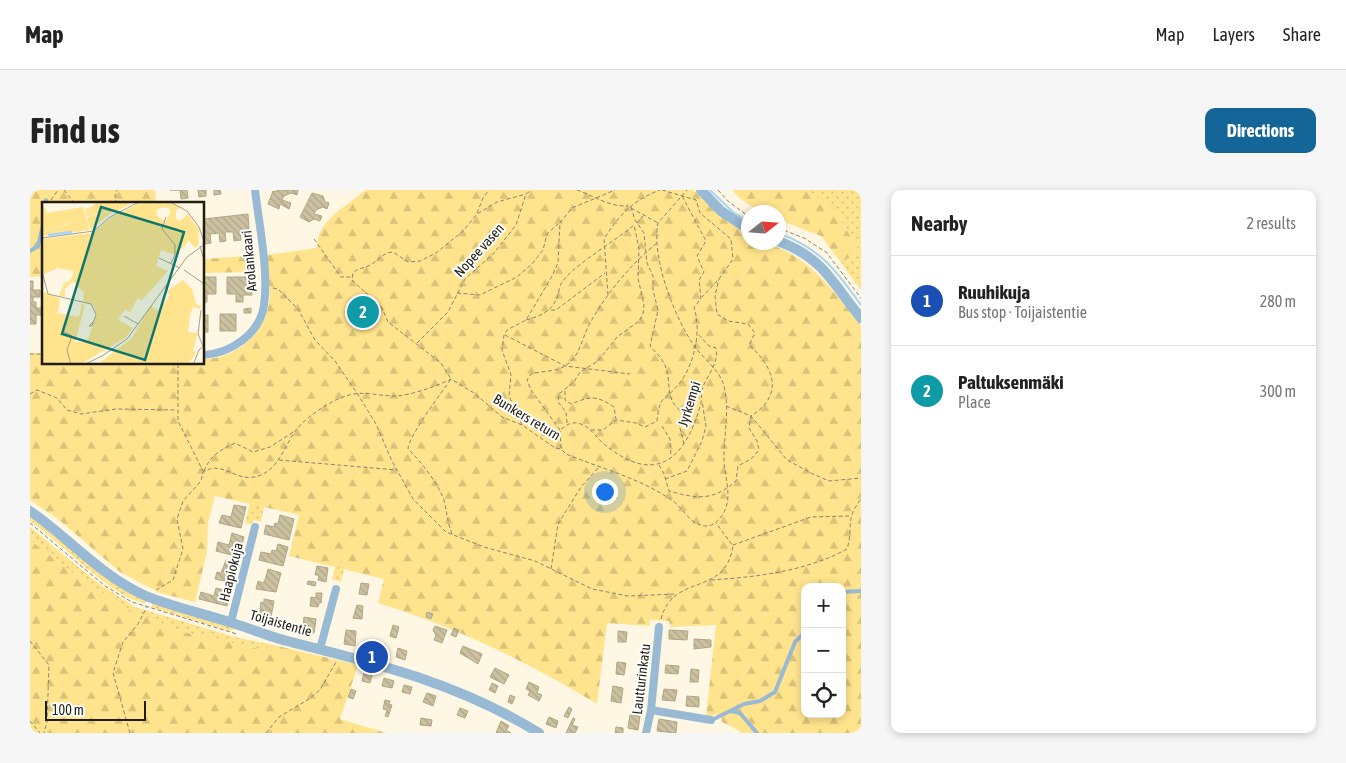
<!DOCTYPE html>
<html lang="en">
<head>
<meta charset="utf-8">
<style>
	body { margin:0; font-family:"Asap Condensed",sans-serif; background:#f6f6f6; color:#222 }
	.controls { position:absolute; right:15px; bottom:15px; display:grid; overflow:hidden; border-radius:10px; box-shadow:0 2px 8px #0003 }
	.controls button { width:45px; height:45px; display:grid; place-items:center; padding:0; border:0; border-bottom:1px solid #e0e0e0; background:#fff; color:#222; font:25px sans-serif }
	.compass { position:absolute; left:711px; top:15px; width:45px; height:45px; border-radius:50%; background:#fff; box-shadow:0 2px 8px #0003; rotate:73deg }
	.scale { position:absolute; left:15px; bottom:12px; width:101px; box-sizing:border-box; padding-left:5px; border:2px solid #201c0f; border-top:0; font-size:14px; line-height:18px; white-space:nowrap; color:#201c0f; -webkit-text-stroke:4px #fff; paint-order:stroke }
	.you { position:absolute; left:574px; top:301px; width:18px; height:18px; margin:-12px; border:4px solid #fff; border-radius:50%; background:#1a73e8; box-shadow:0 0 0 8px #1a73e833 }
	.badge { display:grid; place-items:center; width:32px; height:32px; border-radius:50%; background:#156698; color:#fff; font-size:16px; font-weight:700 }
	.pin { position:absolute; translate:-50% -50%; border:2px solid #fff; box-shadow:0 1px 5px #0006 }
	.list { margin:0; padding:0; list-style:none }
	h2 { display:flex; justify-content:space-between; align-items:center; height:65px; margin:0; padding:0 20px; font-size:21px }
	h2 small { font-size:16px; font-weight:400; color:#767676 }
	.list li { display:grid; grid-template-columns:32px 1fr auto; gap:15px; align-items:center; box-sizing:border-box; height:90px; padding:0 20px; border-top:1px solid #e0e0e0 }
	.list b { display:block; font-size:19px; white-space:nowrap }
	.list p { margin:0; font-size:16px; white-space:nowrap; color:#767676 }
	.list em { font-size:16px; font-style:normal; color:#767676 }
	.icon { flex:none; width:28px; height:28px; fill:none; stroke:currentColor; stroke-width:2; stroke-linecap:round; stroke-linejoin:round }
	.map { position:relative; flex:none; width:831px; height:543px; overflow:hidden; border-radius:10px }
	header { display:flex; align-items:center; gap:30px; box-sizing:border-box; height:70px; padding:0 25px; background:#fff; border-bottom:1px solid #e0e0e0 }
	header strong { font-size:24px }
	nav { display:flex; gap:28px; margin-inline-start:auto; font-size:18px }
	.intro { display:flex; align-items:center; justify-content:space-between; box-sizing:border-box; height:120px; padding:0 30px }
	h1 { margin:0; font-size:35px }
	.button { padding:12px 22px; border-radius:10px; background:#156698; color:#fff; font-size:18px; font-weight:700 }
	main { display:flex; gap:30px; padding:0 30px }
	aside { flex:1; background:#fff; border-radius:10px; box-shadow:0 2px 8px #0003 }
	.map>svg:first-child { display:block }
	.grass { fill:url(#grass-dots) }
	.forest { fill:url(#forest-firs); fill-rule:evenodd }
	.lines { fill:none; stroke-linecap:round; stroke-linejoin:round }
	.stream { stroke:#a7d5f9; stroke-width:2 }
	.building { fill:url(#building-back-hatch); stroke:#b0a685 }
	.path { stroke:#878272; stroke-width:1; stroke-dasharray:4 2.5; stroke-linecap:butt }
	.service { stroke:#99bad4; stroke-width:4 }
	.minor { stroke:#99bad4; stroke-width:8 }
	.tertiary { stroke:#99bad4; stroke-width:10 }
	.labels { text-anchor:middle; dominant-baseline:central; stroke-width:4; stroke-linejoin:round; paint-order:stroke }
	.street-label { font-size:14px; fill:#201c0f; stroke:#fff }
	.inset-river { fill:none; stroke:#a7d5f9; stroke-width:2.5 }
	.inset-road { fill:none; stroke:#a59f8e; stroke-width:1 }
	.view { fill:#0f766e; fill-opacity:0.15; stroke:#0f766e; stroke-width:2.5 }
	.inset-edge { fill:none; stroke:#201c0f; stroke-width:2.5 }
</style>
</head>
<body>
<header>
<strong>Map</strong>
<nav><a>Map</a><a>Layers</a><a>Share</a></nav>
</header>
<div class="intro"><h1>Find us</h1><a class="button">Directions</a></div>
<main>
<div class="map">
<svg width="831" height="543" viewBox="0 0 831 543">
	<defs>
		<pattern id="grass-dots" width="8" height="8" patternUnits="userSpaceOnUse" patternTransform="scale(1.25)"><rect width="8" height="8" fill="#ffe48d"/><path d="M2 2h.1M6 6h.1" fill="none" stroke="#dac378" stroke-width="1.8" stroke-linecap="round"/></pattern>
		<pattern id="forest-firs" width="22" height="20" patternUnits="userSpaceOnUse" patternTransform="scale(1.25)"><rect width="22" height="20" fill="#ffe48d"/><path d="M5 1l3.5 6h-7zM16 11l3.5 6h-7z" fill="#dac378"/></pattern>
		<pattern id="building-back-hatch" width="6" height="6" patternUnits="userSpaceOnUse" patternTransform="scale(1.25)"><rect width="6" height="6" fill="#ccc1a0"/><path d="M-1 5l2 2M0 0l6 6M5-1l2 2" fill="none" stroke="#afa589"/></pattern>
	</defs>
	<rect width="100%" height="100%" fill="#fef7e3"/>
	<path class="grass" d="M 778,0 L 831,0 L 831,100 L 811,73 L 829,61 L 808,25 Z
		M 220,313 L 234,317 L 231,332 L 224,330 L 221,334 L 215,333 Z
		M 0,325 L 116,410 L 116,413 C 84,410 30,351 0,331 Z
		M 0,337 L 65,391 L 105,417 L 205,447 L 248,456 L 229,459 L 154,442 L 108,425 L 52,390 L 0,350 Z
		M 305,377 L 314,379 L 311,392 L 302,389 Z
		M 122,413 L 204,437 L 204,439 L 200,441 L 131,420 L 122,417 Z"/>
	<path class="forest" d="M 0,0 L 125,0 L 126,14 L 14,14 L 14,86 L 0,87 Z
		M 335,0 L 664,0 L 693,28 L 718,46 L 718,52 C 771,53 801,98 831,135 L 831,543 L 710,543 L 710,541 L 692,532 L 690,524 L 676,527 L 686,435 L 640,437 L 639,431 L 620,430 L 619,436 L 577,433 L 567,514 C 498,472 426,437 348,413 L 354,389 L 259,366 L 269,325 L 185,306 L 178,333 L 177,362 L 165,412 L 130,403 L 90,382 L 28,329 L 0,310 L 0,163 L 14,163 L 14,174 L 174,174 L 174,169 C 205,169 235,144 239,112 C 241,97 237,80 236,65 L 287,58 C 286,30 318,16 335,0 ZM 775,397 L 812,397 L 812,524 L 775,524 Z
		M 702,0 L 778,0 L 808,25 L 829,61 L 811,73 L 791,46 L 749,30 L 748,22 C 728,22 715,15 702,0 Z
		M 215,66 L 217,82 L 174,83 L 174,69 Z
		M 0,350 L 52,390 L 108,425 L 154,442 L 229,459 L 248,456 L 328,475 L 310,529 L 357,543 L 0,543 Z"/>
	<g class="lines">
		<path class="stream" d="M 680,0 L 703,22 L 718,31
			M 748,43 C 790,58 806,80 831,115"/>
	</g>
	<path class="building" d="M 140,0 L 157,0 L 158,8 L 151,9 L 150,0 Z
		M 168,0 L 176,0 L 176,6 L 169,7 Z
		M 184,0 L 190,0 L 191,4 L 184,5 Z
		M 247,0 L 268,0 L 267,5 L 261,3 L 254,6 L 252,10 L 261,13 L 259,19 L 250,14 L 249,19 L 238,14 L 243,1 L 246,2 Z
		M 282,3 L 293,6 L 295,12 L 299,13 L 297,19 L 293,17 L 286,20 L 284,24 L 292,26 L 290,31 L 284,29 L 279,32 L 270,27 Z
		M 218,24 L 219,40 L 210,41 L 211,50 L 204,51 L 203,42 L 195,42 L 196,51 L 190,52 L 189,43 L 180,44 L 181,53 L 175,54 L 174,29 Z
		M 220,56 L 221,61 L 215,62 L 215,57 Z
		M 174,87 L 186,87 L 186,104 L 177,104 L 177,112 L 174,112 Z
		M 197,87 L 222,87 L 222,105 L 213,105 L 213,112 L 206,112 L 206,104 L 197,104 Z
		M 0,91 L 3,91 L 3,100 L 10,100 L 10,107 L 3,107 L 3,112 L 6,112 L 6,118 L 13,118 L 13,125 L 6,125 L 6,134 L 0,134 Z
		M 221,118 L 221,123 L 214,123 L 214,119 Z
		M 190,124 L 206,124 L 206,141 L 190,141 Z
		M 174,125 L 178,125 L 178,142 L 174,142 Z
		M 204,315 L 216,317 L 211,338 L 189,333 L 192,325 L 201,327 Z
		M 250,325 L 264,329 L 259,350 L 234,344 L 236,335 L 244,337 L 245,333 L 248,334 Z
		M 202,343 L 214,347 L 209,367 L 186,361 L 188,352 L 199,355 Z
		M 248,354 L 258,357 L 253,376 L 229,370 L 231,362 L 241,364 L 242,360 L 246,361 Z
		M 196,370 L 206,372 L 205,376 L 207,377 L 204,393 L 185,389 L 187,382 L 191,383 Z
		M 287,376 L 298,378 L 296,392 L 288,390 L 289,385 L 285,385 Z
		M 238,379 L 251,383 L 246,402 L 226,399 L 228,391 L 233,393 L 235,390 Z
		M 278,391 L 286,392 L 285,396 L 277,394 Z
		M 331,393 L 339,394 L 337,405 L 329,404 Z
		M 186,398 L 201,402 L 197,416 L 169,409 L 171,402 L 184,406 Z
		M 286,403 L 292,403 L 291,413 L 289,413 L 288,417 L 280,416 L 281,407 L 286,408 Z
		M 234,409 L 244,411 L 240,432 L 229,429 L 231,412 L 234,413 Z
		M 327,415 L 333,416 L 332,429 L 323,428 Z
		M 397,422 L 403,424 L 401,429 L 396,427 Z
		M 274,427 L 286,429 L 284,443 L 264,443 L 265,438 L 273,439 Z
		M 363,435 L 369,437 L 366,448 L 360,446 Z
		M 405,436 L 417,440 L 412,453 L 404,450 L 406,445 L 403,440 Z
		M 424,438 L 429,440 L 426,447 L 421,445 Z
		M 316,440 L 326,441 L 325,456 L 314,454 Z
		M 639,440 L 658,441 L 657,450 L 639,449 Z
		M 588,441 L 597,442 L 596,452 L 588,452 Z
		M 664,449 L 681,450 L 681,457 L 664,459 Z
		M 346,453 L 355,455 L 353,463 L 344,461 Z
		M 433,456 L 452,464 L 448,474 L 430,463 Z
		M 368,458 L 377,461 L 375,470 L 366,467 Z
		M 587,472 L 596,473 L 594,485 L 586,484 Z
		M 636,475 L 649,476 L 648,484 L 635,483 Z
		M 465,478 L 479,485 L 474,494 L 460,487 Z
		M 661,479 L 669,480 L 668,492 L 660,492 Z
		M 334,483 L 342,485 L 340,493 L 332,491 Z
		M 354,488 L 364,491 L 362,498 L 352,496 Z
		M 499,492 L 509,497 L 507,503 L 512,505 L 509,511 L 498,505 L 500,501 L 496,499 Z
		M 462,493 L 468,496 L 465,503 L 459,500 Z
		M 374,495 L 382,497 L 380,504 L 372,502 Z
		M 583,496 L 593,498 L 591,513 L 581,511 Z
		M 321,499 L 326,501 L 323,509 L 318,507 Z
		M 634,499 L 647,500 L 645,511 L 632,510 Z
		M 397,503 L 406,506 L 403,516 L 393,512 Z
		M 480,505 L 485,507 L 482,514 L 478,512 Z
		M 657,506 L 669,507 L 669,517 L 656,516 Z
		M 355,510 L 360,511 L 359,514 L 362,515 L 358,527 L 355,526 L 357,520 L 353,519 Z
		M 539,517 L 542,519 L 538,528 L 534,526 Z
		M 430,518 L 438,521 L 435,528 L 427,525 Z
		M 600,525 L 610,526 L 608,540 L 598,538 Z
		M 519,527 L 528,531 L 526,538 L 516,534 Z
		M 391,528 L 402,530 L 401,536 L 390,535 Z
		M 543,528 L 545,529 L 542,535 L 548,537 L 545,543 L 536,543 Z
		M 629,529 L 647,532 L 646,543 L 627,541 Z
		M 471,531 L 479,536 L 476,540 L 481,543 L 466,543 Z
		M 586,537 L 593,538 L 593,543 L 585,543 Z"/>
	<g class="lines">
		<path class="path" d="M 34,0 L 45,14
			M 547,0 C 564,6 579,17 598,16
			M 632,0 L 666,10 L 670,23 L 701,49 L 703,69 L 689,89 L 672,107
			M 688,0 L 699,12 L 718,26
			M 21,10 L 28,0
			M 86,14 L 85,5 L 87,0
			M 601,17 L 605,30 L 614,43 L 617,73 L 623,86 L 623,100 L 628,120 L 620,156 C 625,162 632,168 635,175 C 643,195 632,209 655,224 L 649,234 L 654,254
			M 601,18 L 628,33
			M 447,23 L 453,8 L 459,0
			M 607,33 L 613,26
			M 748,38 L 774,48 L 796,62 L 831,108
			M 284,49 L 311,87 L 322,87
			M 243,98 L 248,99 L 268,119 L 285,150 L 305,171 L 327,203 L 346,234 L 362,271 L 383,309 L 416,342 L 454,357 L 505,371 L 562,399 L 598,406 L 646,404
			M 427,103 L 450,105 L 487,87 L 502,74 L 513,60 L 517,44 L 528,34
			M 578,105 L 574,49 C 589,25 603,10 630,0
			M 521,120 L 526,120 L 575,83
			M 496,130 C 511,126 523,121 528,105 C 529,102 529,97 531,94 C 540,77 587,50 604,35
			M 475,145 L 535,176 L 600,184
			M 387,153 L 418,122 L 435,89 L 464,63 L 486,35 L 496,4 L 502,0
			M 0,164 L 14,164
			M 148,174 L 148,231 L 173,281
			M 535,201 L 535,210 L 541,214 C 561,206 566,205 584,217 L 586,229
			M 0,204 L 7,200 L 27,208 L 37,220 L 51,224 L 86,219 L 147,220
			M 696,216 L 721,226 L 757,270 L 783,284 L 799,291 L 831,288
			M 537,233 L 536,222 L 528,212 L 529,204 L 544,192 L 550,182 L 568,171 L 587,147 L 609,131 L 613,124 L 614,115 L 608,88 L 609,58 L 604,35
			M 492,235 L 479,206 L 481,185 L 472,160 L 474,145 L 477,140 L 496,130 L 521,88 L 528,73 L 530,33 L 542,18 L 585,0
			M 632,236 L 640,249 L 641,266
			M 530,240 L 501,200 L 497,190 L 501,184 C 511,181 526,182 535,176 C 551,166 551,149 560,133 C 577,103 600,75 627,53
			M 561,240 L 573,240 L 586,230 L 606,233 L 615,237 L 627,231 C 630,204 633,213 648,195 C 664,177 672,140 664,118 L 671,108 L 669,90 L 674,82 L 667,66 L 676,51 L 652,6
			M 531,258 L 530,240 C 535,236 540,232 547,233 C 560,235 565,247 574,254 C 626,297 656,269 671,213 C 672,208 671,202 673,197 C 678,184 689,173 686,158 L 679,156 L 668,144
			M 249,270 L 367,280
			M 629,275 L 634,284 L 639,301 C 668,309 683,311 706,291 L 708,276 L 721,269 L 729,260 L 727,251 L 719,238 L 721,226 C 754,205 745,178 719,155 L 725,143 L 718,134 L 698,131 L 687,124 L 685,106 L 689,89
			M 174,281 C 180,266 190,260 205,253 L 223,262 L 240,257 L 265,241
			M 635,289 L 657,281 L 672,251 L 676,236 L 672,211
			M 0,333 L 75,396 L 102,412 L 207,444
			M 422,344 C 417,331 417,322 414,310 C 409,295 390,270 378,259 C 378,247 412,202 421,189 L 411,173 L 358,132 L 352,118 L 322,90 L 323,83 C 328,78 331,79 338,76 C 348,72 351,63 363,62 L 378,72 L 390,71 L 406,63 L 433,41 L 447,24 L 467,12 L 496,4
			M 703,355 L 781,327 L 819,326
			M 521,379 L 528,334 L 551,297 L 568,278
			M 681,390 C 727,387 777,381 817,359 C 824,337 814,331 831,309
			M 126,400 L 143,390 L 153,359 L 147,329 L 153,311 L 171,291 L 173,282 C 192,270 205,291 224,287 C 248,283 254,256 266,240 C 276,228 289,219 302,212 C 330,197 340,206 366,206 C 382,205 407,196 421,189 L 444,203 L 472,227 L 492,235 L 525,258 L 531,259 L 536,264 C 572,279 610,288 643,311 C 653,318 660,335 675,336 C 686,337 695,324 697,314 C 700,301 695,286 694,272 C 693,247 701,218 693,193 C 688,179 674,169 665,157 C 645,129 621,68 628,33 L 657,0
			M 631,429 C 643,382 695,408 703,356 L 686,333
			M 0,451 L 19,475 L 17,532 L 14,543
			M 0,531 L 10,543
			M 100,543 L 83,483 L 93,452 L 108,434 L 117,417
			M 236,543 L 249,527 L 279,509 L 290,500 L 306,472"/>
		<path class="service" d="M 16,14 L 16,10
			M 0,61 L 8,56 L 14,31
			M 812,402 L 831,401
			M 701,521 L 710,523 L 727,543
			M 682,530 L 714,514 L 730,511 L 745,502 L 765,452 L 775,442"/>
		<path class="minor" d="M 174,165 C 201,163 230,144 234,115 C 239,82 229,34 225,0
			M 201,432 L 225,337
			M 290,459 L 306,399
			M 621,520 L 681,530
			M 616,543 L 621,520 L 629,437"/>
		<path class="tertiary" d="M 671,0 L 691,21 L 718,39
			M 748,51 C 794,68 802,93 831,128
			M 0,321 C 39,348 72,387 116,406 C 143,417 172,423 199,432 C 220,438 240,447 261,452 C 349,474 430,494 509,543"/>
	</g>
	<g class="labels">
		<g class="street-label">
			<text transform="translate(449 60) rotate(-48)">Nopee vasen</text>
			<text transform="translate(219 71) rotate(-95)">Arolankaari</text>
			<text transform="translate(659 214) rotate(-73)">Jyrkempi</text>
			<text transform="translate(497 227) rotate(31)">Bunkers return</text>
			<text transform="translate(201 382) rotate(-76)">Haapiokuja</text>
			<text transform="translate(251 433) rotate(16)">Toijaistentie</text>
			<text transform="translate(611 489) rotate(-83)">Lautturinkatu</text>
		</g>
	</g>
	<g transform="translate(12 12)">
		<rect width="162" height="162" fill="#fef7e3"/>
		<path d="M 0,0 L 5,11 L 41,5 L 48,28 L 0,34 L 0,31 L 32,20 L 6,15 L 0,11 ZM 53,0 L 86,0 L 88,3 L 69,11 L 68,8 L 45,15 L 43,7 L 52,4 Z" fill="#ffe48d"/>
		<path d="M 99,0 L 125,0 L 140,5 L 134,8 L 134,17 L 138,19 L 146,12 L 157,28 L 156,44 L 153,46 L 147,39 L 133,53 L 119,48 L 114,64 L 126,69 L 100,98 L 96,96 L 88,110 L 83,107 L 76,118 L 91,126 L 83,136 L 39,162 L 0,162 L 0,92 L 3,90 L 18,97 L 16,111 L 37,115 L 40,102 L 43,103 L 33,140 L 45,140 L 55,112 L 51,103 L 41,99 L 42,91 L 31,79 L 23,87 L 23,95 L 17,94 L 22,81 L 28,79 L 32,69 L 15,66 L 3,72 L 0,68 L 0,37 L 51,31 L 69,16 ZM 123,5 L 129,8 L 124,20 L 114,13 L 116,7 ZM 68,8 L 69,11 L 49,27 L 45,16 ZM 0,11 L 9,16 L 19,12 L 20,18 L 33,19 L 0,31 ZM 141,78 L 150,87 L 154,102 L 159,104 L 158,107 L 151,105 L 148,113 L 146,130 L 155,131 L 155,134 L 151,148 L 154,151 L 146,162 L 55,163 L 90,136 L 108,104 L 116,109 L 128,93 L 124,90 Z" fill="#ffe48d" fill-rule="evenodd"/>
		<path class="inset-river" d="M 6,33 L 30,30"/>
		<path class="inset-road" d="M 128,0 L 145,9 L 157,25 L 163,42M 124,15 L 120,27 L 133,43 L 133,53 L 129,61M 0,36 L 52,29 L 68,15 L 97,0M 158,44 L 163,62M 117,56 L 138,66M 142,68 L 161,81 L 163,91M 0,69 L 6,92 L 49,102 L 54,112 L 54,113 L 50,124 L 47,124 L 52,119M 159,108 L 156,132 L 161,144M 82,114 L 96,122M 22,130 L 30,134 L 25,148 L 29,163M 41,163 L 60,154 L 85,137 L 145,55 L 163,42M 151,163 L 157,148 L 163,143"/>
		<path class="view" d="M 59,5 L 142,30 L 103,158 L 20,132 Z"/>
		<rect width="162" height="162" class="inset-edge"/>
	</g>
</svg>
<div class="controls">
<button>+</button>
<button>−</button>
<button><svg class="icon" aria-label="locate" viewBox="0 0 24 24"><circle cx="12" cy="12" r="6"/><path d="M12 2v4M12 18v4M2 12h4M18 12h4"/></svg></button>
</div>
<svg class="compass" viewBox="-18 -18 36 36"><path d="M0-13l5 13h-10z" fill="#e53935"/><path d="M0 13l5-13h-10z" fill="#767676"/></svg>
<div class="scale">100 m</div>
<div class="you"></div>
<div class="pin badge" style="left:342px;top:467px;background:#1a4fb4">1</div>
<div class="pin badge" style="left:333px;top:122px;background:#0f9aa8">2</div>
</div>
<aside>
<h2>Nearby<small>2 results</small></h2>
<ul class="list">
<li><span class="badge" style="background:#1a4fb4">1</span><div><b>Ruuhikuja</b><p>Bus stop · Toijaistentie</p></div><em>280 m</em></li>
<li><span class="badge" style="background:#0f9aa8">2</span><div><b>Paltuksenmäki</b><p>Place</p></div><em>300 m</em></li>
</ul>
</aside>
</main>
</body>
</html>
